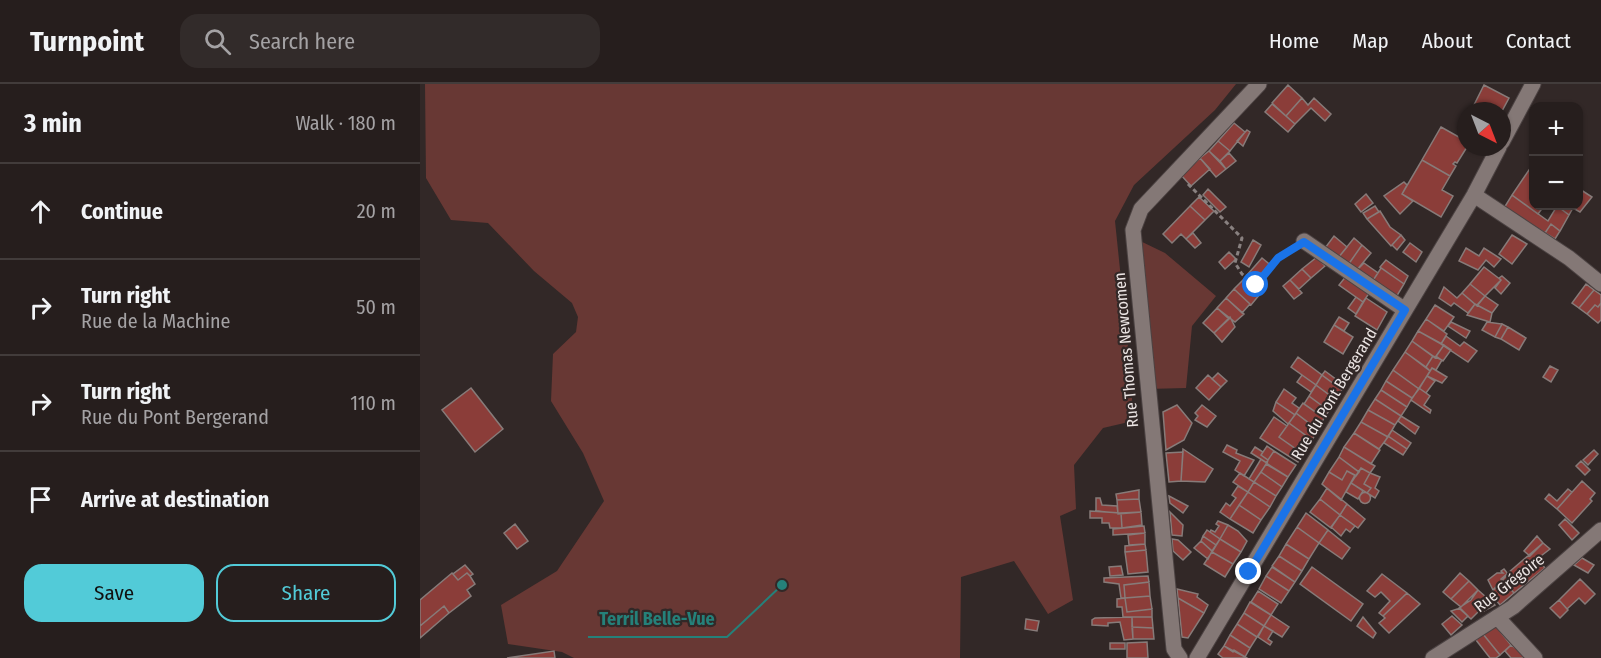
<!DOCTYPE html>
<html lang="en">
<head>
<meta charset="utf-8">
<style>
	body { margin:0; font-family:"Fira Sans Condensed",sans-serif; background:#322b2a; color:#f1f3f6 }
	.controls { position:absolute; right:18px; top:18px; display:grid; overflow:hidden; border-radius:12px; box-shadow:0 2px 4px #0004 }
	.controls button { width:54px; height:54px; display:grid; place-items:center; padding:0; border:0; border-bottom:2px solid #423c3b; background:#261e1d; color:#f1f3f6; font:30px sans-serif }
	.compass { position:absolute; left:1037px; top:18px; width:54px; height:54px; border-radius:50%; background:#261e1d; box-shadow:0 2px 4px #0004; rotate:138deg }
	.stop { position:absolute; width:18px; height:18px; margin:-14px; border:4px solid #1a73e8; border-radius:50%; background:#fff }
	.stop.end { background:#1a73e8; border-color:#fff; box-shadow:0 2px 6px #0008 }
	.list { margin:0; padding:0; list-style:none }
	h2 { display:flex; justify-content:space-between; align-items:center; height:78px; margin:0; padding:0 24px; font-size:26px }
	h2 small { font-size:20px; font-weight:400; color:#a4a2a4 }
	.list li { display:grid; grid-template-columns:39px 1fr auto; gap:18px; align-items:center; box-sizing:border-box; height:96px; padding:0 24px; border-top:2px solid #423c3b }
	.list b { display:block; font-size:22px; white-space:nowrap }
	.list p { margin:0; font-size:20px; white-space:nowrap; color:#a4a2a4 }
	.list em { font-size:20px; font-style:normal; color:#a4a2a4 }
	.actions { display:flex; gap:12px; padding:18px 24px }
	.actions a { flex:1; padding:14px 0; border:2px solid #52cbd8; border-radius:18px; text-align:center; font-size:21px; color:#52cbd8 }
	.actions .main { background:#52cbd8; color:#111 }
	.icon { flex:none; width:33px; height:33px; fill:none; stroke:currentColor; stroke-width:2; stroke-linecap:round; stroke-linejoin:round }
	.map { position:relative; flex:none; width:1181px; height:574px; overflow:hidden }
	header { display:flex; align-items:center; gap:36px; box-sizing:border-box; height:84px; padding:0 30px; background:#261e1d; border-bottom:2px solid #423c3b }
	header strong { font-size:28px }
	nav { display:flex; gap:33px; margin-inline-start:auto; font-size:21px }
	.search { width:420px; height:54px; background:#322b2a; display:flex; align-items:center; gap:15px; box-sizing:border-box; padding:0 21px; border-radius:18px; color:#a4a2a4; font-size:22px }
	main { display:flex }
	aside { flex:1; background:#261e1d }
	.map>svg:first-child { display:block }
	.green { fill:#683834 }
	.building { fill:#8b3d39; stroke:#877b79; stroke-width:1.5 }
	.lines { fill:none; stroke-linecap:round; stroke-linejoin:round }
	.street-casing { stroke:#4c4343; stroke-width:17 }
	.path { stroke:#898180; stroke-width:3; stroke-dasharray:4.5 3; stroke-linecap:butt }
	.street { stroke:#847876; stroke-width:15 }
	.route { stroke:#1a73e8; stroke-width:8 }
	.labels { text-anchor:middle; dominant-baseline:central; stroke-width:4.5; stroke-linejoin:round; paint-order:stroke }
	.street-label { font-size:16px; fill:#ece5e4; stroke:#322827 }
	.leader { fill:none; stroke:#25817a; stroke-width:2 }
	.callout-dot { fill:#25817a; stroke:#322827; stroke-width:2 }
	.callout-label { font-size:18px; text-anchor:middle; font-weight:bold; fill:#25817a; stroke:#322827; stroke-width:4.5; stroke-linejoin:round; paint-order:stroke }
</style>
</head>
<body>
<header>
<strong>Turnpoint</strong>
<div class="search"><svg class="icon" aria-label="search" viewBox="0 0 24 24"><circle cx="10" cy="10" r="6"/><path d="M15 15l6 6"/></svg>Search here</div>
<nav><a>Home</a><a>Map</a><a>About</a><a>Contact</a></nav>
</header>
<main>
<aside>
<h2>3 min<small>Walk · 180 m</small></h2>
<ul class="list">
<li><svg class="icon" aria-label="ahead" viewBox="0 0 24 24"><path d="M12 20V5M6 11l6-6 6 6"/></svg><div><b>Continue</b></div><em>20 m</em></li>
<li><svg class="icon" aria-label="right" viewBox="0 0 24 24"><path d="M7 20v-9h11M14 6l5 5-5 5"/></svg><div><b>Turn right</b><p>Rue de la Machine</p></div><em>50 m</em></li>
<li><svg class="icon" aria-label="right" viewBox="0 0 24 24"><path d="M7 20v-9h11M14 6l5 5-5 5"/></svg><div><b>Turn right</b><p>Rue du Pont Bergerand</p></div><em>110 m</em></li>
<li><svg class="icon" aria-label="arrive" viewBox="0 0 24 24"><path d="M6 21V4h12l-3 4 3 4H6"/></svg><div><b>Arrive at destination</b></div></li>
</ul>
<div class="actions"><a class="main">Save</a><a>Share</a></div>
</aside>
<div class="map">
<svg width="1181" height="574" viewBox="0 0 1181 574">
	<rect width="100%" height="100%" fill="#322827"/>
	<path class="green" d="M 5,0 L 816,0 L 795,26 L 714,101 L 695,137 L 711,292 L 713,337 L 683,344 L 654,381 L 656,425 L 640,432 L 653,516 L 628,530 L 594,477 L 541,493 L 540,574 L 154,574 L 142,568 L 88,560 L 81,521 L 137,487 L 184,417 L 163,369 L 131,317 L 133,270 L 156,248 L 158,233 L 152,219 L 114,187 L 68,139 L 31,136 L 6,94 Z
		M 714,154 L 745,169 L 796,212 L 772,242 L 766,304 L 727,305 Z"/>
	<path class="building" d="M 868,1 L 882,14 L 866,32 L 852,19 Z
		M 1064,1 L 1089,14 L 1082,27 L 1065,27 L 1054,21 Z
		M 882,14 L 888,21 L 894,14 L 911,30 L 905,37 L 891,24 L 875,40 L 866,32 Z
		M 852,20 L 875,40 L 868,48 L 845,28 Z
		M 814,39 L 825,48 L 810,67 L 798,57 Z
		M 1021,43 L 1046,57 L 1047,63 L 1037,79 L 1035,78 L 1033,80 L 1036,82 L 1030,92 L 1002,76 Z
		M 827,46 L 830,48 L 823,62 L 817,57 Z
		M 798,57 L 810,67 L 800,77 L 789,67 Z
		M 789,67 L 806,85 L 796,93 L 780,74 Z
		M 809,69 L 816,77 L 806,85 L 800,77 Z
		M 780,74 L 790,85 L 771,102 L 761,91 Z
		M 1002,76 L 1030,92 L 1022,106 L 1033,112 L 1021,133 L 982,110 Z
		M 1111,83 L 1114,85 L 1114,122 L 1124,122 L 1118,130 L 1092,111 Z
		M 984,98 L 987,101 L 982,110 L 993,117 L 980,130 L 964,112 Z
		M 1158,104 L 1172,113 L 1160,128 L 1153,124 L 1149,131 L 1137,122 L 1158,122 Z
		M 788,105 L 806,123 L 800,128 L 783,111 Z
		M 946,110 L 953,119 L 941,128 L 935,120 Z
		M 1092,111 L 1128,137 L 1137,122 L 1149,131 L 1140,147 L 1131,140 L 1125,149 L 1084,124 Z
		M 779,113 L 794,127 L 785,136 L 770,122 Z
		M 770,122 L 785,136 L 766,155 L 761,150 L 752,159 L 743,150 Z
		M 955,122 L 959,128 L 947,135 L 943,129 Z
		M 960,127 L 970,143 L 981,151 L 971,162 L 947,135 Z
		M 1131,140 L 1140,147 L 1135,155 L 1125,149 Z
		M 773,149 L 781,159 L 775,164 L 766,155 Z
		M 981,151 L 985,156 L 977,166 L 972,161 Z
		M 1092,151 L 1107,160 L 1092,180 L 1079,170 Z
		M 914,152 L 927,163 L 918,174 L 905,164 Z
		M 934,154 L 942,161 L 928,181 L 918,174 Z
		M 833,156 L 841,161 L 829,183 L 821,178 Z
		M 990,159 L 1002,168 L 996,178 L 983,168 Z
		M 942,161 L 951,169 L 936,187 L 928,181 Z
		M 1046,164 L 1059,172 L 1064,164 L 1081,175 L 1074,183 L 1066,176 L 1058,186 L 1039,177 Z
		M 809,168 L 816,175 L 805,185 L 799,178 Z
		M 897,173 L 905,182 L 891,194 L 882,185 Z
		M 842,174 L 853,183 L 837,200 L 827,191 Z
		M 966,176 L 988,192 L 984,200 L 960,183 Z
		M 944,179 L 958,189 L 952,198 L 936,187 Z
		M 1064,183 L 1081,196 L 1065,212 L 1050,200 Z
		M 961,184 L 984,200 L 975,215 L 952,198 Z
		M 882,185 L 891,194 L 879,205 L 870,196 Z
		M 927,191 L 950,208 L 943,218 L 919,201 Z
		M 1082,192 L 1090,199 L 1081,210 L 1075,204 L 1081,196 L 1079,194 Z
		M 824,195 L 840,210 L 831,221 L 814,205 Z
		M 870,196 L 882,209 L 874,215 L 863,202 Z
		M 1050,200 L 1065,212 L 1057,222 L 1042,209 Z
		M 1166,200 L 1174,206 L 1159,224 L 1152,219 Z
		M 1024,203 L 1037,214 L 1042,209 L 1055,220 L 1048,229 L 1034,219 L 1031,222 L 1019,214 Z
		M 814,205 L 830,220 L 822,229 L 806,214 Z
		M 1174,206 L 1181,211 L 1181,219 L 1178,223 L 1175,221 L 1167,230 L 1159,224 Z
		M 1065,212 L 1078,221 L 1072,229 L 1057,221 Z
		M 936,213 L 943,218 L 936,230 L 928,224 Z
		M 806,214 L 824,230 L 815,238 L 797,224 Z
		M 946,214 L 967,228 L 957,246 L 935,232 Z
		M 1181,219 L 1181,236 L 1178,239 L 1167,230 L 1175,221 L 1178,223 Z
		M 1055,220 L 1072,229 L 1070,238 L 1047,231 Z
		M 1015,221 L 1034,233 L 1024,247 L 1006,235 Z
		M 797,224 L 809,235 L 794,249 L 783,239 Z
		M 810,233 L 815,243 L 802,258 L 794,249 Z
		M 919,233 L 929,239 L 924,247 L 914,241 Z
		M 1006,235 L 1027,250 L 1021,260 L 998,247 Z
		M 1031,238 L 1050,247 L 1046,254 L 1028,242 Z
		M 1067,238 L 1082,240 L 1075,253 L 1062,246 Z
		M 1082,240 L 1088,243 L 1081,255 L 1075,253 Z
		M 914,241 L 933,253 L 923,270 L 904,258 Z
		M 1088,243 L 1106,254 L 1099,266 L 1081,255 Z
		M 998,247 L 1024,261 L 1015,274 L 992,257 Z
		M 1026,252 L 1040,262 L 1044,258 L 1057,267 L 1048,278 L 1021,260 Z
		M 992,257 L 1013,272 L 1006,283 L 985,268 Z
		M 1024,261 L 1031,266 L 1023,277 L 1016,272 Z
		M 985,268 L 1010,287 L 999,305 L 973,286 Z
		M 1013,272 L 1022,276 L 1016,286 L 1012,284 L 1010,287 L 1006,283 Z
		M 878,273 L 902,291 L 896,301 L 871,283 Z
		M 1130,282 L 1138,286 L 1131,298 L 1123,293 Z
		M 1012,284 L 1027,293 L 1022,299 L 1007,292 Z
		M 973,286 L 999,305 L 992,314 L 966,297 Z
		M 905,287 L 925,302 L 922,306 L 902,291 Z
		M 798,289 L 807,297 L 801,303 L 792,295 Z
		M 788,291 L 801,303 L 789,316 L 776,304 Z
		M 882,291 L 896,301 L 891,308 L 877,298 Z
		M 902,291 L 922,306 L 916,316 L 896,301 Z
		M 1007,292 L 1015,297 L 1006,309 L 999,304 Z
		M 966,297 L 992,314 L 987,323 L 961,306 Z
		M 896,301 L 916,316 L 909,327 L 889,312 Z
		M 51,304 L 83,345 L 55,368 L 22,326 Z
		M 999,304 L 1010,312 L 1004,321 L 1011,326 L 1010,329 L 991,316 Z
		M 864,305 L 876,314 L 872,319 L 879,324 L 875,331 L 856,318 Z
		M 961,306 L 987,323 L 981,332 L 955,315 Z
		M 889,312 L 909,327 L 904,334 L 884,320 Z
		M 955,315 L 981,332 L 975,341 L 948,326 Z
		M 856,318 L 875,331 L 868,340 L 853,327 Z
		M 883,319 L 904,334 L 898,346 L 876,329 Z
		M 757,321 L 772,339 L 764,356 L 746,366 L 743,328 Z
		M 782,321 L 796,332 L 787,343 L 775,336 L 778,332 L 775,329 Z
		M 948,326 L 975,341 L 968,353 L 941,338 Z
		M 876,329 L 898,346 L 892,356 L 869,339 Z
		M 981,332 L 999,343 L 995,350 L 978,337 Z
		M 854,333 L 867,342 L 859,353 L 883,370 L 878,378 L 840,354 Z
		M 941,338 L 968,353 L 959,365 L 934,349 Z
		M 869,339 L 892,356 L 883,370 L 859,353 Z
		M 972,346 L 991,359 L 987,365 L 968,352 Z
		M 934,349 L 960,366 L 951,380 L 924,363 Z
		M 968,352 L 987,365 L 983,371 L 964,359 Z
		M 807,361 L 817,366 L 816,369 L 834,376 L 824,392 L 815,386 L 820,377 L 803,368 Z
		M 847,362 L 854,367 L 848,376 L 841,371 Z
		M 835,363 L 843,368 L 841,371 L 848,376 L 847,379 L 831,369 Z
		M 924,363 L 955,382 L 950,389 L 941,384 L 939,388 L 919,373 Z
		M 763,365 L 793,385 L 785,398 L 761,397 Z
		M 1174,366 L 1178,370 L 1168,381 L 1163,376 Z
		M 854,367 L 876,381 L 868,393 L 846,379 Z
		M 763,368 L 761,397 L 749,398 L 746,369 Z
		M 919,373 L 939,388 L 936,392 L 927,387 L 922,396 L 909,388 Z
		M 841,375 L 847,379 L 834,398 L 829,395 Z
		M 1161,377 L 1170,386 L 1165,391 L 1156,382 Z
		M 846,380 L 868,393 L 862,403 L 841,388 Z
		M 941,384 L 950,389 L 944,400 L 951,404 L 947,409 L 931,399 Z
		M 927,387 L 935,391 L 921,416 L 902,400 L 909,388 L 922,396 Z
		M 841,388 L 862,403 L 856,412 L 834,398 Z
		M 820,389 L 834,398 L 828,408 L 813,398 Z
		M 950,389 L 960,393 L 955,404 L 959,407 L 955,414 L 947,409 L 951,404 L 944,400 Z
		M 1162,397 L 1175,409 L 1170,415 L 1172,417 L 1152,439 L 1137,425 Z
		M 834,398 L 856,412 L 850,423 L 828,408 Z
		M 931,399 L 943,407 L 938,415 L 926,408 Z
		M 818,402 L 828,408 L 810,435 L 800,428 L 806,419 L 810,422 L 816,414 L 812,411 Z
		M 907,404 L 927,420 L 920,431 L 900,415 Z
		M 1148,405 L 1152,408 L 1137,425 L 1125,415 L 1129,410 L 1137,417 Z
		M 719,406 L 719,415 L 697,416 L 696,410 Z
		M 828,408 L 850,423 L 841,436 L 819,421 Z
		M939.5 414a5.5 5.5 0 1 1 11 0a5.5 5.5 0 1 1-11 0Z
		M 749,412 L 768,422 L 763,429 L 750,419 Z
		M 676,414 L 680,414 L 682,421 L 697,422 L 698,429 L 676,427 Z
		M 719,415 L 721,428 L 698,430 L 697,416 Z
		M 900,415 L 920,431 L 911,444 L 890,428 Z
		M 927,420 L 945,435 L 938,444 L 920,431 Z
		M 819,421 L 841,436 L 833,449 L 810,435 Z
		M 670,427 L 701,429 L 702,444 L 690,444 L 689,439 L 682,439 L 682,434 L 670,434 Z
		M 721,428 L 722,441 L 702,444 L 701,429 Z
		M 750,428 L 763,441 L 762,452 L 752,451 Z
		M 886,429 L 908,446 L 899,459 L 877,443 Z
		M 920,431 L 935,442 L 930,448 L 926,445 L 921,452 L 911,443 Z
		M 1145,435 L 1159,449 L 1152,456 L 1139,441 Z
		M 798,437 L 808,441 L 800,455 L 790,448 L 791,446 L 795,448 L 799,442 L 796,440 Z
		M 95,440 L 108,457 L 97,465 L 84,449 Z
		M 808,441 L 818,447 L 827,457 L 821,468 L 800,455 Z
		M 724,442 L 725,449 L 693,451 L 693,445 Z
		M 877,443 L 899,459 L 889,475 L 866,460 Z
		M 787,446 L 800,455 L 796,461 L 783,452 Z
		M 908,446 L 930,464 L 922,475 L 899,459 Z
		M 725,449 L 725,460 L 709,461 L 708,451 Z
		M 783,452 L 796,461 L 792,467 L 781,457 Z
		M 1117,452 L 1123,459 L 1110,472 L 1104,467 Z
		M 752,455 L 758,456 L 771,468 L 763,476 L 753,467 Z
		M 800,455 L 821,468 L 813,480 L 792,468 Z
		M 781,457 L 792,467 L 788,475 L 774,464 Z
		M 1123,459 L 1130,465 L 1117,475 L 1125,484 L 1094,509 L 1081,495 Z
		M 725,460 L 726,466 L 705,468 L 705,462 Z
		M 866,460 L 889,475 L 882,487 L 859,472 Z
		M 726,466 L 728,488 L 708,490 L 705,468 Z
		M 792,468 L 813,480 L 805,493 L 784,480 Z
		M 859,472 L 882,487 L 875,498 L 852,482 Z
		M 1162,474 L 1174,481 L 1168,489 L 1154,481 Z
		M 45,481 L 53,490 L 50,492 L 47,489 L 38,496 L 33,490 Z
		M 701,482 L 703,491 L 690,492 L 689,483 Z
		M 852,483 L 875,498 L 869,507 L 846,492 Z
		M 892,483 L 943,520 L 931,537 L 880,500 Z
		M 1084,485 L 1088,490 L 1073,506 L 1068,496 L 1077,489 L 1083,489 L 1081,487 Z
		M 32,489 L 38,496 L 47,489 L 50,492 L 55,500 L 47,506 L 51,512 L 29,529 L 24,522 L 0,542 L 0,516 Z
		M 1040,489 L 1049,497 L 1031,515 L 1023,508 Z
		M 962,490 L 987,509 L 963,532 L 959,529 L 970,517 L 961,508 L 955,513 L 947,507 Z
		M 728,492 L 729,498 L 704,501 L 705,514 L 701,514 L 699,500 L 684,498 L 684,494 Z
		M 846,492 L 869,507 L 861,519 L 839,505 Z
		M 1160,495 L 1175,510 L 1165,520 L 1159,514 L 1147,525 L 1139,516 Z
		M 1049,497 L 1058,506 L 1041,523 L 1031,515 Z
		M 1084,497 L 1094,509 L 1080,521 L 1070,509 Z
		M 729,498 L 730,512 L 705,514 L 704,501 Z
		M 757,505 L 778,510 L 777,513 L 788,521 L 784,529 L 758,514 Z
		M 1058,506 L 1075,521 L 1062,528 L 1059,527 L 1051,535 L 1039,524 L 1051,516 Z
		M 838,507 L 858,520 L 851,531 L 831,518 Z
		M 987,509 L 1000,520 L 969,549 L 959,539 L 965,534 L 963,532 Z
		M 730,512 L 732,525 L 707,528 L 705,514 Z
		M 705,514 L 707,528 L 732,525 L 732,533 L 703,533 L 702,523 L 697,523 L 697,515 Z
		M 758,514 L 784,529 L 768,554 L 762,553 Z
		M 1139,516 L 1148,526 L 1140,534 L 1130,524 Z
		M 830,518 L 851,531 L 844,542 L 824,529 Z
		M 24,522 L 29,529 L 0,554 L 0,542 Z
		M 1040,524 L 1048,532 L 1042,538 L 1031,527 Z
		M 824,529 L 844,542 L 837,553 L 817,540 Z
		M 851,531 L 869,543 L 862,553 L 844,542 Z
		M 1032,532 L 1042,541 L 1031,551 L 1022,540 Z
		M 712,533 L 732,533 L 733,544 L 712,543 Z
		M 712,533 L 713,555 L 704,556 L 700,538 L 688,539 L 688,542 L 672,541 L 672,536 L 675,534 Z
		M 943,533 L 956,549 L 953,554 L 937,542 Z
		M 606,535 L 619,537 L 617,547 L 605,545 Z
		M 817,540 L 837,553 L 830,564 L 810,551 Z
		M 1075,541 L 1091,561 L 1080,571 L 1063,550 Z
		M 844,542 L 853,547 L 848,555 L 852,558 L 850,561 L 838,553 Z
		M 712,543 L 733,544 L 734,555 L 713,555 Z
		M 1063,550 L 1080,571 L 1076,574 L 1070,574 L 1056,556 Z
		M 810,551 L 830,564 L 825,573 L 804,562 Z
		M 727,558 L 728,574 L 707,574 L 707,559 Z
		M 690,559 L 705,559 L 705,565 L 690,565 Z
		M 1091,561 L 1099,566 L 1106,574 L 1091,574 L 1085,567 Z
		M 804,562 L 813,568 L 814,566 L 827,574 L 803,574 L 798,570 Z
		M 134,567 L 135,574 L 87,574 Z"/>
	<g class="lines">
		<defs>
			<path id="street" d="M 1082,58 L 1113,0
				M 1054,111 L 1149,174 L 1181,200
				M 884,157 L 985,226
				M 1077,533 L 1115,574
				M 760,574 L 754,565 L 713,146 L 721,125 L 839,0
				M 777,574 L 1054,111 L 1079,63
				M 1013,574 L 1093,523 L 1181,446"/>
		</defs>
		<use href="#street" class="street-casing"/>
		<path class="path" d="M 768,100 L 822,154 L 815,179 L 822,190 L 836,201 L 858,174 L 870,167"/>
		<use href="#street" class="street"/>
	</g>
	<g class="lines">
		<path class="route" d="M 829,488 L 985,226 L 884,158 L 858,174 L 836,201"/>
	</g>
	<g class="labels">
		<g class="street-label">
			<text transform="translate(706 266) rotate(-95)">Rue Thomas Newcomen</text>
			<text transform="translate(914 310) rotate(-59)">Rue du Pont Bergerand</text>
			<text transform="translate(1089 499) rotate(-38)">Rue Grégoire</text>
		</g>
	</g>
	<path class="leader" d="M362 501L307 553H168"/>
	<circle class="callout-dot" cx="362" cy="501" r="6"/>
	<g class="callout-label">
		<text x="237" y="541">Terril Belle-Vue</text>
	</g>
</svg>
<div class="controls">
<button>+</button>
<button>−</button>
</div>
<svg class="compass" viewBox="-18 -18 36 36"><path d="M0-13l5 13h-10z" fill="#e53935"/><path d="M0 13l5-13h-10z" fill="#a4a2a4"/></svg>
<div class="stop" style="left:836px;top:201px"></div>
<div class="stop end" style="left:829px;top:488px"></div>
</div>
</main>
</body>
</html>
